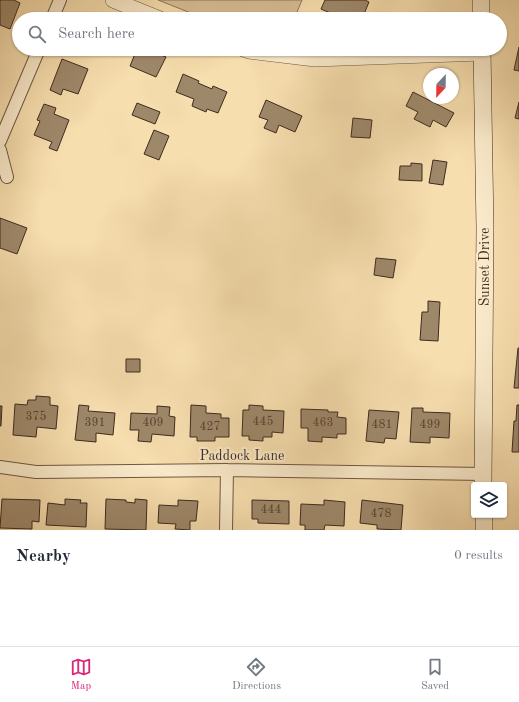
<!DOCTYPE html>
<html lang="en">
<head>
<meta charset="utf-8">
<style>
	body { margin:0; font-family:"Old Standard TT",serif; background:#f6f6f7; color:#1f2937 }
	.controls { position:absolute; right:12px; bottom:12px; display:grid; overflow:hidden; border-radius:4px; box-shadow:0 1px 3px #0004 }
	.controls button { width:36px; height:36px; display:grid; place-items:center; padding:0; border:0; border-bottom:1px solid #e0e1e3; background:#fff; color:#1f2937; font:20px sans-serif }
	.compass { position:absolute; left:423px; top:68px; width:36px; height:36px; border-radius:50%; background:#fff; box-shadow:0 1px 3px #0004; rotate:202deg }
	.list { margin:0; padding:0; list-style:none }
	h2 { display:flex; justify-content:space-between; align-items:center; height:52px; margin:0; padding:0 16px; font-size:17px }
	h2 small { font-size:13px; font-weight:400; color:#747a83 }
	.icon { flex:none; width:22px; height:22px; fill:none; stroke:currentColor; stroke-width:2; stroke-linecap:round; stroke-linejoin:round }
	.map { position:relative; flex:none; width:519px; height:530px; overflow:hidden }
	.search { position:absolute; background:#fff; box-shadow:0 1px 3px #0004; left:12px; right:12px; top:12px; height:44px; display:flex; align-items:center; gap:10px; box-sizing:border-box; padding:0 14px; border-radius:22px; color:#747a83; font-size:15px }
	.sheet { height:116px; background:#fff }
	nav { display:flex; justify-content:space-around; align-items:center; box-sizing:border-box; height:56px; border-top:1px solid #e0e1e3; background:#fff; font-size:11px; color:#747a83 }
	nav a { display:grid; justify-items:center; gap:2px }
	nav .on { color:#db2777 }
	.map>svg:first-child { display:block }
	.green { fill:#d8c096; stroke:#8b765b }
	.building { fill:#9e886a; stroke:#3e2b20 }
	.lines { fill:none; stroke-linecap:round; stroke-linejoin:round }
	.minor-casing { stroke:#6c5844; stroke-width:14 }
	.tertiary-casing { stroke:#6c5844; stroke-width:16 }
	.secondary-casing { stroke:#3e2b20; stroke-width:18 }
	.minor { stroke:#faeaca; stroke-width:12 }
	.tertiary { stroke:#faeaca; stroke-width:15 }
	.secondary { stroke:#faeaca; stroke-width:17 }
	.labels { text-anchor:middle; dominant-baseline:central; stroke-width:4; stroke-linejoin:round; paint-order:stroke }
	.number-label { font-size:12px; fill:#564232 }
	.street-label { font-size:14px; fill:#3e2b20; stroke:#faeaca }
</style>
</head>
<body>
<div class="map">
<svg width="519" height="530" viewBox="0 0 519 530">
	<rect width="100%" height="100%" fill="#f7deae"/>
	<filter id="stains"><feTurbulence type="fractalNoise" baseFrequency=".005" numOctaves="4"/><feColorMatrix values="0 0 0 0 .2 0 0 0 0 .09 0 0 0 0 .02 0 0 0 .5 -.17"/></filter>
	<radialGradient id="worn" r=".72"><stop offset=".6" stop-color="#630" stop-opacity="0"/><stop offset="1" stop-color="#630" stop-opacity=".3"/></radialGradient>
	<path class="green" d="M 158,0 L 302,0 L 294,19 L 206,19 Z"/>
	<path class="building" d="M 0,0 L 14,0 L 20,3 L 10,29 L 0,25 Z
		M 325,0 L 365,0 L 369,2 L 362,19 L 351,19 L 336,13 L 335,15 L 321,9 Z
		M 519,47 L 519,71 L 514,70 Z
		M 137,49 L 152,55 L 154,52 L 166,57 L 156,77 L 130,66 Z
		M 62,59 L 88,69 L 78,94 L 63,89 L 61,95 L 50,90 Z
		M 183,74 L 199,81 L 198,83 L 212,89 L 213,86 L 227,92 L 218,113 L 207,109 L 206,112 L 192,106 L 194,99 L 176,92 Z
		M 413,92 L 454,113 L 446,127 L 433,120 L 430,127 L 414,119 L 418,112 L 406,106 Z
		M 266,100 L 302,116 L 295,132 L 279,125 L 276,133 L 264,128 L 268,120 L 259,117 Z
		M 519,102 L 519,119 L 515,118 Z
		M 137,103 L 160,112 L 155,124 L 132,115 Z
		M 44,104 L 56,108 L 54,114 L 69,120 L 57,151 L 49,148 L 52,142 L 34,135 L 40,121 L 37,120 Z
		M 353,118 L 372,120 L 370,138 L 351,137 Z
		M 154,130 L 169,136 L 159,160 L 144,154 Z
		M 433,160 L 447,162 L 443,185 L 429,183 Z
		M 411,163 L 422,164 L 422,181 L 399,180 L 400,166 L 411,166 Z
		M 0,218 L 27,228 L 17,254 L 0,248 Z
		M 376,258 L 396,260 L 393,278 L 374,275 Z
		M 428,301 L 440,302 L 438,341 L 420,340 L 422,312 L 428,312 Z
		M 518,348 L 519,348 L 519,388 L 514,388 Z
		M 126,359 L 140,359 L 140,372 L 126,372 Z
		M 36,396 L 50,397 L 50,405 L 58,406 L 56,429 L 37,427 L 36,437 L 13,435 L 15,404 L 27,405 L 28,400 L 36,400 Z
		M 79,405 L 89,406 L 88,411 L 115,413 L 113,435 L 96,433 L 96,442 L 75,440 Z
		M 191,405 L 206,406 L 206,413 L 221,414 L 221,418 L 229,418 L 229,437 L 215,437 L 215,441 L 197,441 L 197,437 L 190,437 Z
		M 249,405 L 263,406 L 263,410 L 284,411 L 283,433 L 272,432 L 272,437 L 263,437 L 263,441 L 249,440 L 249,436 L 242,436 L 243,410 L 249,410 Z
		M 517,405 L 519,405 L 519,452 L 512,452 L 514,421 L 516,421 Z
		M 0,406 L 2,406 L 1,426 L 0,426 Z
		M 157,406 L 170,407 L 169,416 L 175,417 L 174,436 L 152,434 L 151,442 L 138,441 L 139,430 L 130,430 L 131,413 L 157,414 Z
		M 412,408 L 423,408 L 423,412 L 450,413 L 449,438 L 430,437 L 430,443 L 410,442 Z
		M 301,409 L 328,410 L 328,412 L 338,412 L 337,417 L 346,418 L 346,434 L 337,434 L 337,438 L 322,437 L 322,442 L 308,441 L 308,428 L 301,428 Z
		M 369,410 L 399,412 L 396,439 L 385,438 L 384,443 L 366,441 Z
		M 2,499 L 40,500 L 39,522 L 32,521 L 32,529 L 0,528 Z
		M 65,499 L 81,500 L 80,503 L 87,503 L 86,527 L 46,525 L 48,503 L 65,505 Z
		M 106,499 L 126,500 L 126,502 L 135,503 L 135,499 L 147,500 L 146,530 L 105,529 Z
		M 178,500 L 198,501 L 196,521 L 190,521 L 190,530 L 175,529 L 176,524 L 158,523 L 159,505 L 178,506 Z
		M 252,500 L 289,501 L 289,524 L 258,523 L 258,519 L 252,519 Z
		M 324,500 L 345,502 L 344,526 L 325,525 L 324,530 L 305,530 L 305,525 L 300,525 L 301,504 L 324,505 Z
		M 362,500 L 403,505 L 401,530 L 377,529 L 377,525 L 360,523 Z"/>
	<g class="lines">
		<defs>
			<path id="minor" d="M 52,19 L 60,0
				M 0,141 L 39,49
				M 0,150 L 7,177
				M 0,467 L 36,472 L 227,470 L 483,474
				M 226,530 L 227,470"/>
			<path id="tertiary" d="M 113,0 L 160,19
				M 243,49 L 249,51 L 315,59 L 482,53"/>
			<path id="secondary" d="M 481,0 L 481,19
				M 482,49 L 485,228 L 483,485
				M 484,515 L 484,530"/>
		</defs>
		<use href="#minor" class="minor-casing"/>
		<use href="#tertiary" class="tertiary-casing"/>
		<use href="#secondary" class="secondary-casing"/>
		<use href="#minor" class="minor"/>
		<use href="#tertiary" class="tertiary"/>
		<use href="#secondary" class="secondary"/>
	</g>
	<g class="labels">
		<g class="number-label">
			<text x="36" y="417">375</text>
			<text x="263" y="422">445</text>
			<text x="95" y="423">391</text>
			<text x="153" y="423">409</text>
			<text x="323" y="423">463</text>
			<text x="382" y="425">481</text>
			<text x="430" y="425">499</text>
			<text x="210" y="427">427</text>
			<text x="271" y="510">444</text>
			<text x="381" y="514">478</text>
		</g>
		<g class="street-label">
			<text transform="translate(485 267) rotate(-90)">Sunset Drive</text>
			<text x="242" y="456">Paddock Lane</text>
		</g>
	</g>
	<rect width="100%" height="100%" filter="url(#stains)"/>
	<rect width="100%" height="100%" fill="url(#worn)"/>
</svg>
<div class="controls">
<button><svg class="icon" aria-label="layers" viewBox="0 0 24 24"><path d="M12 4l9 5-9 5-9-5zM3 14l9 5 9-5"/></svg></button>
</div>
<svg class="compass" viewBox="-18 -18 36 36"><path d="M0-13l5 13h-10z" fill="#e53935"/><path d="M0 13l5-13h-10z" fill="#747a83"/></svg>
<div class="search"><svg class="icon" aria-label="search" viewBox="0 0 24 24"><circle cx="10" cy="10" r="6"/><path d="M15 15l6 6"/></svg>Search here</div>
</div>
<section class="sheet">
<h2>Nearby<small>0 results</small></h2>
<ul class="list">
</ul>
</section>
<nav>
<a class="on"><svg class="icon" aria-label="map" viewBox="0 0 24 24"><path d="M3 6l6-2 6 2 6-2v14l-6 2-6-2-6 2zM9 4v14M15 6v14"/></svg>Map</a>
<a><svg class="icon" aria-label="directions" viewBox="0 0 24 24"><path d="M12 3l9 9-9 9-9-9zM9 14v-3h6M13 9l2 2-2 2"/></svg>Directions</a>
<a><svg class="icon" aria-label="saved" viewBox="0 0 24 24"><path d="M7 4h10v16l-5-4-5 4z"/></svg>Saved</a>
</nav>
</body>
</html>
